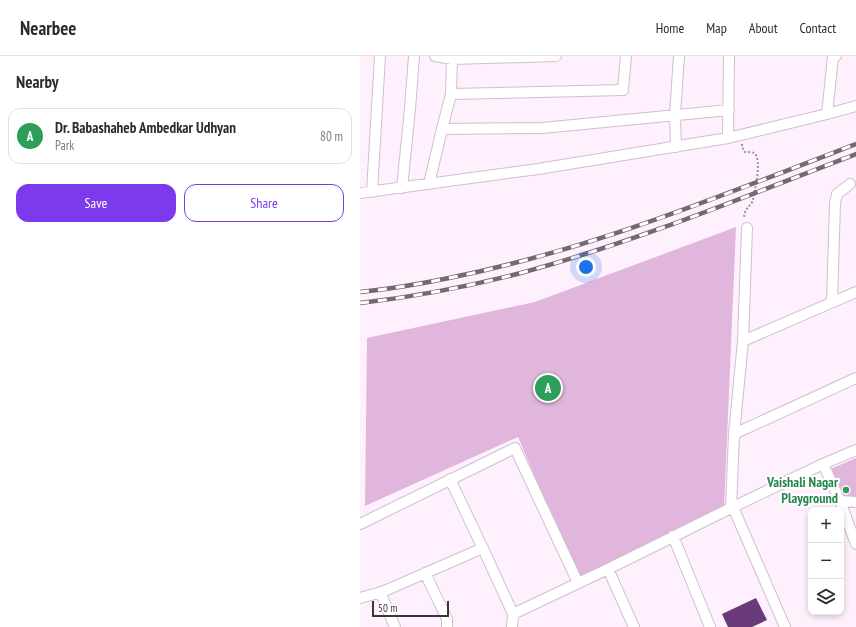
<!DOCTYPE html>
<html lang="en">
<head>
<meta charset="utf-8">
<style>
	body { margin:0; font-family:"PT Sans Narrow",sans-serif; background:#f2f2f3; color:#2b2b33 }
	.controls { position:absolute; right:12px; bottom:12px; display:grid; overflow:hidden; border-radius:8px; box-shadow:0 2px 6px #0003 }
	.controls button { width:36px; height:36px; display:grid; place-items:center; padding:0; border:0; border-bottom:1px solid #e1e1e2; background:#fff; color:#2b2b33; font:20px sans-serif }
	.scale { position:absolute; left:12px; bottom:10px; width:77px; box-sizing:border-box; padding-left:4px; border:2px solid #3b343a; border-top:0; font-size:11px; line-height:14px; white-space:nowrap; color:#3b343a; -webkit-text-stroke:3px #fff; paint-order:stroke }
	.you { position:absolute; left:226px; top:211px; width:14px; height:14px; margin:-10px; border:3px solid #fff; border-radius:50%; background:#1a73e8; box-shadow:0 0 0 6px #1a73e833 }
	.badge { display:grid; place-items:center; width:26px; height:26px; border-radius:50%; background:#7c3aed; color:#fff; font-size:13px; font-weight:700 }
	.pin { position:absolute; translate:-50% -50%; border:2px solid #fff; box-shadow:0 1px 4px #0006 }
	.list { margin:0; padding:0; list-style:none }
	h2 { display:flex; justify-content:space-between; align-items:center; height:52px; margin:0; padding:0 16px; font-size:17px }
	h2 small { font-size:13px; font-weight:400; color:#7c7c81 }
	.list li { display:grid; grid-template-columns:26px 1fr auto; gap:12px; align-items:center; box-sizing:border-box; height:56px; margin:0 8px 8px; padding:0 8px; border:1px solid #e1e1e2; border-radius:12px }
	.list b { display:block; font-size:15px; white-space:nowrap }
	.list p { margin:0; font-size:13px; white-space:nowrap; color:#7c7c81 }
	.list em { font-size:13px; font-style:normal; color:#7c7c81 }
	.actions { display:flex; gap:8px; padding:12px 16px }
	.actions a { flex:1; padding:9px 0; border:1px solid #7c3aed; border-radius:12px; text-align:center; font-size:14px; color:#7c3aed }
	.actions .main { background:#7c3aed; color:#fff }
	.icon { flex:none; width:22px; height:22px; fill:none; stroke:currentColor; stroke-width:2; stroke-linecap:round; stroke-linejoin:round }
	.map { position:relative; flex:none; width:496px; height:571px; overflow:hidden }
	header { display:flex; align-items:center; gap:24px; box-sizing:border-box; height:56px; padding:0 20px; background:#fff; border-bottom:1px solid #e1e1e2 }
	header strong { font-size:19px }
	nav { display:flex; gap:22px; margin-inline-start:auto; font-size:14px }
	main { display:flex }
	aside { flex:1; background:#fff }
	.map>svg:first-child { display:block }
	.green { fill:#e1b6dd }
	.building { fill:#683a78 }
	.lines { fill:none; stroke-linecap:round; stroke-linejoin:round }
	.minor-casing { stroke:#d0bfce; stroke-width:12 }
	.path { stroke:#9b919a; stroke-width:2; stroke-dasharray:2 2; stroke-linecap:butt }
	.minor { stroke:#fff; stroke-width:10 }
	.rail-casing { stroke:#726971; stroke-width:4.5 }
	.rail { stroke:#fff; stroke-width:3; stroke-dasharray:9; stroke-linecap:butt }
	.leisure-dot { fill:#2e9e5b; stroke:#fff; stroke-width:1.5 }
	.labels { text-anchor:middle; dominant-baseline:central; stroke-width:4; stroke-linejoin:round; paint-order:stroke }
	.leisure-label { font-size:14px; font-weight:bold; fill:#27864d; stroke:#fff; text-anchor:end }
</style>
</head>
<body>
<header>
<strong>Nearbee</strong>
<nav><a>Home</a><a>Map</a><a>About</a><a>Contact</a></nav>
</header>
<main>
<aside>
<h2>Nearby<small></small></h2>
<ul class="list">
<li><span class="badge" style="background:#2e9e5b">A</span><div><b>Dr. Babashaheb Ambedkar Udhyan</b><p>Park</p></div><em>80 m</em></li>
</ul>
<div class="actions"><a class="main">Save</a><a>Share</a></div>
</aside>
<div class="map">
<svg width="496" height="571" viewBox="0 0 496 571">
	<rect width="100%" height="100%" fill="#fef0fc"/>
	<path class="green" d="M 376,171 L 364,453 L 218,522 L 158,381 L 5,450 L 7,282 L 175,246 Z
		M 496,402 L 496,452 L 487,452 L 466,415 Z"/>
	<path class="building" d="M 396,542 L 407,564 L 392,571 L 368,571 L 362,558 Z"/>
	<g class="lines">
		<defs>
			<path id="minor" d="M 75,0 L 92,3 L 196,0
				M 369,0 L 368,82 L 467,58 L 473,1 L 476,0
				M 91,38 L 92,3
				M 467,58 L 496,50
				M 82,73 L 91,38 L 263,34 L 266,0
				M 316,91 L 315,59 L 319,0
				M 69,128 L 82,73 L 182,72 L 369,54
				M 42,132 L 50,53 L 54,0
				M 12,136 L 20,0
				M 0,137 L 178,113 L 368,82
				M 472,246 L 475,147 L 477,138 L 490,128
				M 383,285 L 387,172
				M 374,378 L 496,322
				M 463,408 L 496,394
				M 90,423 L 126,499 L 153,558
				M 480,445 L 496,488
				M 373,451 L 463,408 L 480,445 L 496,446
				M 371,452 L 373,451 L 425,571
				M 0,468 L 155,392 L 218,527
				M 313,480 L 350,571
				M 248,513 L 274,571
				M 65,517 L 87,563 L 87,571
				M 20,536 L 35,571
				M 0,542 L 22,536 L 123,492
				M 152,571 L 153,558 L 248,513 L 371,452 L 374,378 L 383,285 L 496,236"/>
		</defs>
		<use href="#minor" class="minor-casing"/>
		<path class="path" d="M 382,88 L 382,91 L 385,96 C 388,96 392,96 394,97 C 403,103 394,136 393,145 C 388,152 384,154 384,163"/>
		<use href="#minor" class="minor"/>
		<defs>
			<path id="rail" d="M 0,236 C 30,233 60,228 89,222 C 230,194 363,139 496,88
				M 0,247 C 53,241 106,231 157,218 C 273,187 384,141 496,98"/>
		</defs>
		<use href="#rail" class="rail-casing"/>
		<use href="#rail" class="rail"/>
	</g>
	<circle class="leisure-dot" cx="486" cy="434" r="4"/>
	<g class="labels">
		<g class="leisure-label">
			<text x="478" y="426">Vaishali Nagar<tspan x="478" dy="16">Playground</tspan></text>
		</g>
	</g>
</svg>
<div class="controls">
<button>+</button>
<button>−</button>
<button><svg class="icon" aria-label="layers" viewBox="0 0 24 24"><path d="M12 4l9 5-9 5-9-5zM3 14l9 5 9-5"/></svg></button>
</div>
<div class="scale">50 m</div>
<div class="you"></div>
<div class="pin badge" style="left:188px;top:332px;background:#2e9e5b">A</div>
</div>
</main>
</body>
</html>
